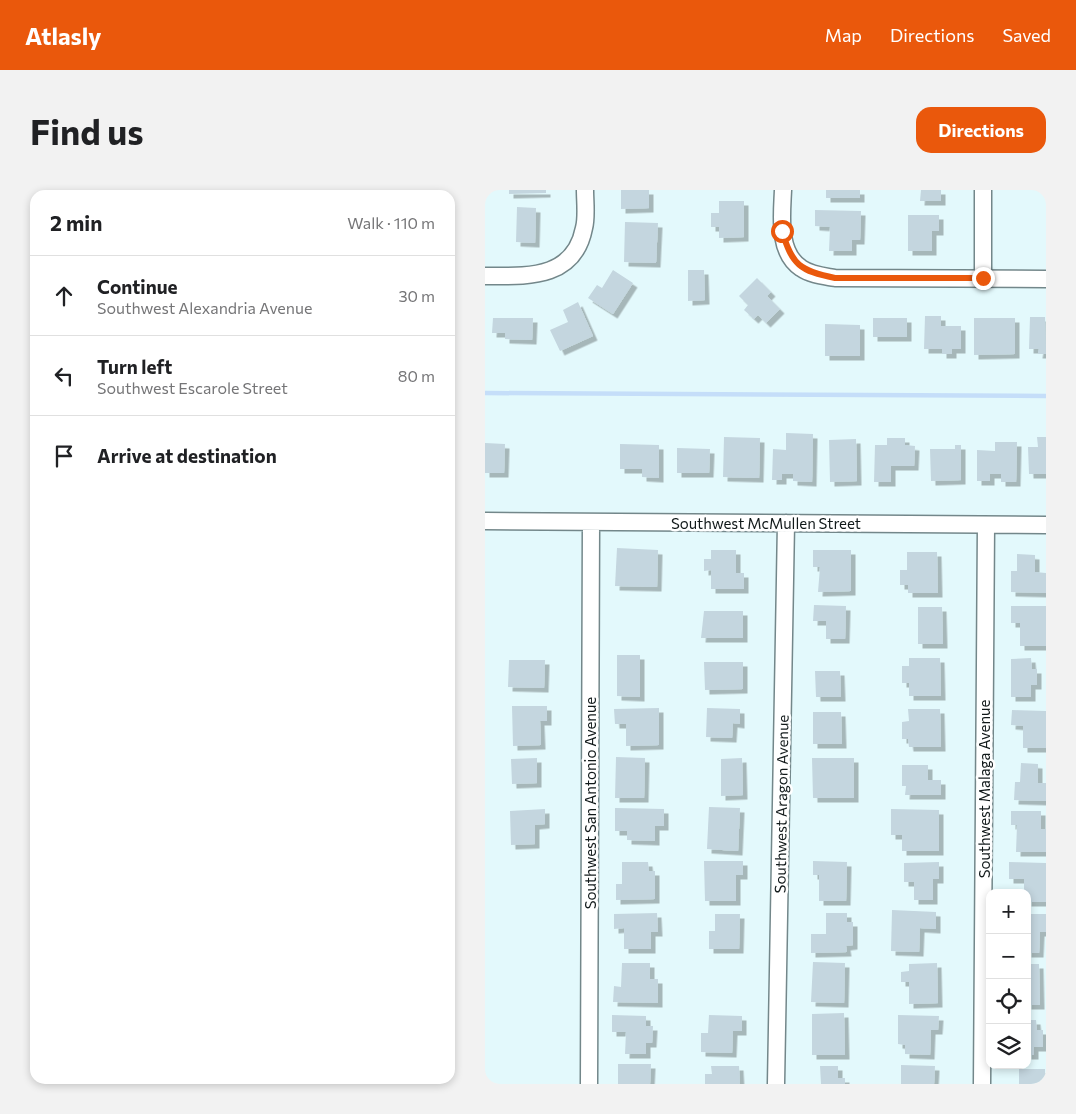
<!DOCTYPE html>
<html lang="en">
<head>
<meta charset="utf-8">
<style>
	body { margin:0; font-family:Commissioner,sans-serif; background:#f2f2f2; color:#202124 }
	.controls { position:absolute; right:15px; bottom:15px; display:grid; overflow:hidden; border-radius:10px; box-shadow:0 2px 8px #0003 }
	.controls button { width:45px; height:45px; display:grid; place-items:center; padding:0; border:0; border-bottom:1px solid #e0e0e0; background:#fff; color:#202124; font:25px sans-serif }
	.stop { position:absolute; width:15px; height:15px; margin:-11px; border:4px solid #ea580c; border-radius:50%; background:#fff }
	.stop.end { background:#ea580c; border-color:#fff; box-shadow:0 1px 5px #0008 }
	.list { margin:0; padding:0; list-style:none }
	h2 { display:flex; justify-content:space-between; align-items:center; height:65px; margin:0; padding:0 20px; font-size:21px }
	h2 small { font-size:16px; font-weight:400; color:#757577 }
	.list li { display:grid; grid-template-columns:32px 1fr auto; gap:15px; align-items:center; box-sizing:border-box; height:80px; padding:0 20px; border-top:1px solid #e0e0e0 }
	.list b { display:block; font-size:19px; white-space:nowrap }
	.list p { margin:0; font-size:16px; white-space:nowrap; color:#757577 }
	.list em { font-size:16px; font-style:normal; color:#757577 }
	.icon { flex:none; width:28px; height:28px; fill:none; stroke:currentColor; stroke-width:2; stroke-linecap:round; stroke-linejoin:round }
	.map { position:relative; flex:none; width:561px; height:894px; overflow:hidden; border-radius:15px }
	header { display:flex; align-items:center; gap:30px; box-sizing:border-box; height:70px; padding:0 25px; background:#ea580c; color:#fff }
	header strong { font-size:24px }
	nav { display:flex; gap:28px; margin-inline-start:auto; font-size:18px }
	.intro { display:flex; align-items:center; justify-content:space-between; box-sizing:border-box; height:120px; padding:0 30px }
	h1 { margin:0; font-size:35px }
	.button { padding:12px 22px; border-radius:15px; background:#ea580c; color:#fff; font-size:18px; font-weight:700 }
	main { display:flex; gap:30px; padding:0 30px }
	aside { flex:1; background:#fff; border-radius:15px; box-shadow:0 2px 8px #0003 }
	.map>svg:first-child { display:block }
	.lines { fill:none; stroke-linecap:round; stroke-linejoin:round }
	.stream { stroke:#c5def9; stroke-width:4.5 }
	.building { fill:#c4d6df; filter:url(#shadow) }
	.street-casing { stroke:#73878a; stroke-width:19 }
	.street { stroke:#fff; stroke-width:16 }
	.route { stroke:#ea580c; stroke-width:6 }
	.labels { text-anchor:middle; dominant-baseline:central; stroke-width:5; stroke-linejoin:round; paint-order:stroke }
	.street-label { font-size:15px; fill:#101819; stroke:#fff }
</style>
</head>
<body>
<header>
<strong>Atlasly</strong>
<nav><a>Map</a><a>Directions</a><a>Saved</a></nav>
</header>
<div class="intro"><h1>Find us</h1><a class="button">Directions</a></div>
<main>
<aside>
<h2>2 min<small>Walk · 110 m</small></h2>
<ul class="list">
<li><svg class="icon" aria-label="ahead" viewBox="0 0 24 24"><path d="M12 20V5M6 11l6-6 6 6"/></svg><div><b>Continue</b><p>Southwest Alexandria Avenue</p></div><em>30 m</em></li>
<li><svg class="icon" aria-label="left" viewBox="0 0 24 24"><path d="M17 20v-9H6M10 6l-5 5 5 5"/></svg><div><b>Turn left</b><p>Southwest Escarole Street</p></div><em>80 m</em></li>
<li><svg class="icon" aria-label="arrive" viewBox="0 0 24 24"><path d="M6 21V4h12l-3 4 3 4H6"/></svg><div><b>Arrive at destination</b></div></li>
</ul>
</aside>
<div class="map">
<svg width="561" height="894" viewBox="0 0 561 894">
	<defs>
		<filter id="shadow"><feDropShadow dx="4.5" dy="4.5" stdDeviation="0" flood-color="#0004"/></filter>
	</defs>
	<rect width="100%" height="100%" fill="#e3f9fc"/>
	<g class="lines">
		<path class="stream" d="M 0,203 L 561,206"/>
	</g>
	<path class="building" d="M 24,0 L 61,0 L 61,3 L 24,4 Z
		M 136,0 L 164,0 L 164,18 L 136,19 Z
		M 341,0 L 375,0 L 375,8 L 341,8 Z
		M 436,0 L 456,0 L 456,11 L 435,11 Z
		M 234,11 L 259,11 L 259,47 L 234,48 L 234,37 L 226,37 L 226,23 L 234,23 Z
		M 32,17 L 51,18 L 50,53 L 31,52 Z
		M 330,20 L 376,21 L 375,50 L 367,50 L 367,61 L 344,61 L 345,37 L 330,36 Z
		M 423,25 L 454,25 L 454,41 L 447,41 L 447,61 L 423,61 Z
		M 140,32 L 173,33 L 171,73 L 139,72 Z
		M 128,80 L 148,93 L 128,124 L 103,108 L 112,95 L 117,98 Z
		M 203,80 L 219,80 L 220,110 L 203,111 Z
		M 272,88 L 286,102 L 282,106 L 295,119 L 281,133 L 273,125 L 269,129 L 259,120 L 263,115 L 254,106 Z
		M 93,112 L 108,146 L 75,161 L 65,140 L 83,132 L 78,120 Z
		M 440,126 L 456,126 L 456,136 L 476,136 L 476,159 L 467,159 L 467,164 L 457,164 L 457,159 L 439,159 Z
		M 545,127 L 560,127 L 561,164 L 553,164 L 554,159 L 544,159 Z
		M 8,128 L 48,128 L 47,150 L 20,149 L 20,143 L 7,143 Z
		M 388,128 L 422,128 L 422,147 L 388,147 Z
		M 489,128 L 530,128 L 530,164 L 489,165 Z
		M 340,134 L 375,135 L 375,166 L 340,166 Z
		M 301,243 L 328,244 L 327,292 L 308,291 L 308,284 L 297,284 L 297,290 L 287,290 L 288,259 L 301,260 Z
		M 239,247 L 275,248 L 274,288 L 238,287 Z
		M 552,247 L 561,247 L 561,284 L 544,284 L 543,257 L 553,257 Z
		M 402,248 L 420,248 L 420,255 L 430,256 L 429,276 L 406,276 L 406,292 L 389,292 L 390,255 L 402,255 Z
		M 371,249 L 372,291 L 345,292 L 344,250 Z
		M 510,252 L 532,252 L 531,292 L 516,292 L 516,284 L 505,284 L 505,291 L 492,291 L 492,260 L 510,261 Z
		M 0,253 L 20,254 L 19,283 L 0,283 Z
		M 135,254 L 174,255 L 174,288 L 157,287 L 157,279 L 135,279 Z
		M 470,255 L 476,255 L 476,290 L 446,291 L 445,259 L 470,259 Z
		M 192,258 L 225,259 L 224,283 L 192,283 Z
		M 132,358 L 173,360 L 172,397 L 130,396 Z
		M 226,360 L 251,360 L 251,383 L 259,383 L 259,399 L 226,399 L 226,380 L 219,381 L 219,369 L 226,369 Z
		M 328,360 L 366,360 L 366,401 L 333,402 L 335,377 L 328,377 Z
		M 422,362 L 452,362 L 453,403 L 423,403 L 423,395 L 415,395 L 415,380 L 422,380 Z
		M 532,364 L 550,365 L 550,382 L 561,383 L 561,403 L 526,402 L 526,381 L 532,381 Z
		M 329,415 L 361,416 L 360,449 L 341,449 L 341,431 L 328,431 Z
		M 526,416 L 561,416 L 561,456 L 535,456 L 535,433 L 526,433 Z
		M 433,417 L 457,417 L 458,454 L 433,454 Z
		M 219,421 L 258,421 L 258,448 L 216,448 Z
		M 132,465 L 155,465 L 155,507 L 132,506 Z
		M 424,468 L 455,468 L 456,506 L 424,506 L 424,493 L 417,493 L 417,476 L 424,476 Z
		M 546,468 L 547,479 L 552,479 L 552,495 L 546,495 L 546,507 L 526,507 L 526,469 Z
		M 24,470 L 60,470 L 59,498 L 23,497 Z
		M 219,472 L 258,472 L 258,499 L 220,500 Z
		M 330,481 L 355,481 L 356,507 L 331,507 Z
		M 27,516 L 62,516 L 62,531 L 55,531 L 56,555 L 28,556 Z
		M 174,518 L 174,555 L 141,556 L 141,534 L 130,534 L 129,519 Z
		M 222,518 L 255,519 L 255,534 L 248,533 L 247,548 L 221,547 Z
		M 423,519 L 455,519 L 456,557 L 424,557 L 423,549 L 417,549 L 417,532 L 424,531 Z
		M 527,520 L 561,521 L 561,558 L 538,558 L 538,536 L 526,535 Z
		M 328,522 L 356,522 L 357,554 L 328,554 Z
		M 131,567 L 160,568 L 159,608 L 130,608 Z
		M 52,568 L 52,593 L 27,594 L 26,569 Z
		M 257,568 L 258,605 L 236,606 L 236,569 Z
		M 327,568 L 369,568 L 369,608 L 328,608 Z
		M 536,573 L 553,574 L 553,593 L 561,593 L 561,611 L 529,610 L 530,592 L 535,592 Z
		M 417,575 L 443,575 L 443,590 L 456,590 L 456,605 L 420,605 L 421,596 L 417,596 Z
		M 224,617 L 255,618 L 253,661 L 222,659 Z
		M 130,618 L 179,619 L 179,636 L 170,636 L 170,651 L 142,650 L 142,641 L 130,641 Z
		M 60,619 L 60,634 L 50,635 L 50,654 L 26,655 L 25,621 Z
		M 406,619 L 454,620 L 454,661 L 417,661 L 417,645 L 406,645 Z
		M 526,621 L 556,621 L 556,639 L 561,639 L 561,662 L 531,662 L 532,635 L 526,635 Z
		M 219,671 L 258,671 L 258,685 L 251,685 L 251,711 L 220,711 Z
		M 328,671 L 362,672 L 361,711 L 334,711 L 334,685 L 328,685 Z
		M 137,672 L 163,672 L 164,681 L 170,681 L 170,709 L 131,710 L 131,694 L 137,694 Z
		M 454,672 L 454,689 L 448,689 L 448,710 L 429,710 L 429,692 L 419,692 L 419,673 Z
		M 524,672 L 561,673 L 561,712 L 542,712 L 542,703 L 539,703 L 539,689 L 524,689 Z
		M 407,720 L 451,722 L 451,739 L 435,738 L 434,762 L 406,761 Z
		M 172,723 L 173,742 L 166,742 L 166,759 L 139,759 L 139,738 L 129,739 L 129,724 Z
		M 341,723 L 362,723 L 362,732 L 368,732 L 368,755 L 361,756 L 362,762 L 326,763 L 326,744 L 341,744 Z
		M 230,724 L 255,724 L 254,759 L 224,759 L 224,741 L 230,741 Z
		M 542,724 L 561,724 L 561,742 L 555,742 L 554,763 L 542,763 Z
		M 328,772 L 360,773 L 359,813 L 326,812 Z
		M 137,773 L 165,773 L 165,789 L 173,789 L 173,813 L 128,812 L 129,796 L 136,797 Z
		M 452,773 L 453,813 L 424,814 L 424,792 L 416,792 L 416,782 L 424,781 L 424,774 Z
		M 542,774 L 554,774 L 555,815 L 542,815 Z
		M 359,823 L 360,865 L 327,865 L 327,824 Z
		M 127,825 L 161,826 L 161,836 L 168,836 L 167,853 L 161,853 L 161,864 L 140,864 L 141,842 L 127,842 Z
		M 224,825 L 257,826 L 257,841 L 248,841 L 247,863 L 216,862 L 216,843 L 223,843 Z
		M 413,825 L 454,826 L 453,840 L 446,840 L 445,865 L 420,864 L 420,855 L 413,854 Z
		M 542,830 L 551,830 L 552,840 L 558,840 L 558,857 L 549,857 L 549,865 L 542,865 Z
		M 133,874 L 166,874 L 165,894 L 133,894 Z
		M 416,875 L 450,876 L 449,894 L 416,894 Z
		M 226,876 L 254,876 L 255,894 L 220,894 L 220,884 L 227,884 Z
		M 335,876 L 353,876 L 353,888 L 360,888 L 360,894 L 336,894 Z
		M 534,879 L 560,879 L 560,894 L 534,894 Z"/>
	<g class="lines">
		<defs>
			<path id="street" d="M 298,0 C 297,25 292,62 316,78 C 326,85 339,86 350,88 L 561,89
				M 0,86 C 41,86 89,90 99,38 C 102,27 100,12 100,0
				M 498,88 L 498,0
				M 0,331 L 561,335
				M 104,894 L 106,332
				M 291,894 L 301,333
				M 497,894 L 501,335"/>
		</defs>
		<use href="#street" class="street-casing"/>
		<use href="#street" class="street"/>
	</g>
	<g class="lines">
		<path class="route" d="M 297,41 C 307,75 315,81 350,88 L 498,88"/>
	</g>
	<g class="labels">
		<g class="street-label">
			<text x="281" y="333">Southwest McMullen Street</text>
			<text transform="translate(499 599) rotate(-90)">Southwest Malaga Avenue</text>
			<text transform="translate(105 613) rotate(-90)">Southwest San Antonio Avenue</text>
			<text transform="translate(296 614) rotate(-89)">Southwest Aragon Avenue</text>
		</g>
	</g>
</svg>
<div class="controls">
<button>+</button>
<button>−</button>
<button><svg class="icon" aria-label="locate" viewBox="0 0 24 24"><circle cx="12" cy="12" r="6"/><path d="M12 2v4M12 18v4M2 12h4M18 12h4"/></svg></button>
<button><svg class="icon" aria-label="layers" viewBox="0 0 24 24"><path d="M12 4l9 5-9 5-9-5zM3 14l9 5 9-5"/></svg></button>
</div>
<div class="stop" style="left:297px;top:41px"></div>
<div class="stop end" style="left:498px;top:88px"></div>
</div>
</main>
</body>
</html>
